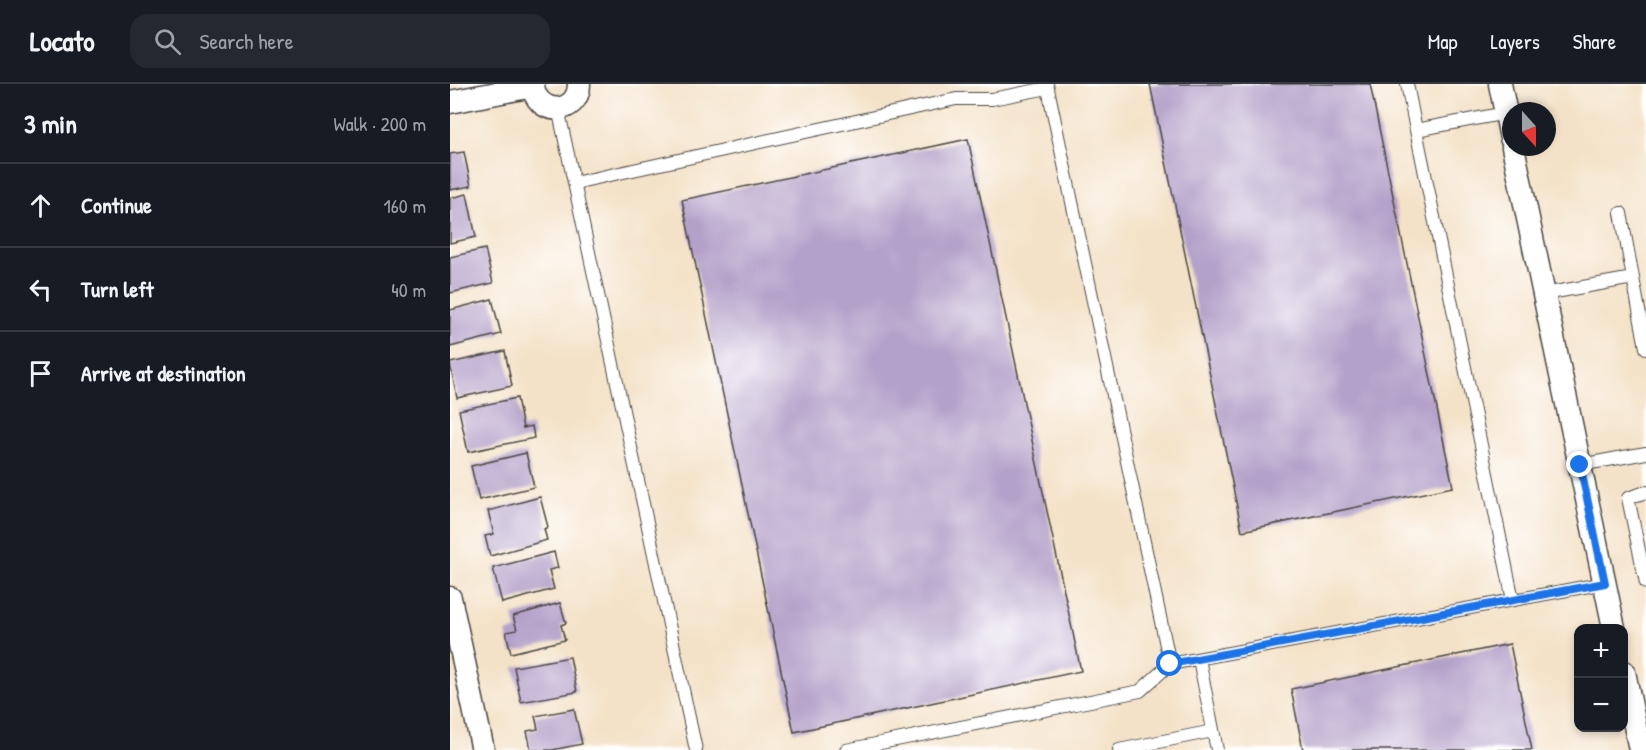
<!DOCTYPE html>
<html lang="en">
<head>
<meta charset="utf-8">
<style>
	body { margin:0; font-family:"Patrick Hand",sans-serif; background:#242831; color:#f1f3f6 }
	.controls { position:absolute; right:18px; bottom:18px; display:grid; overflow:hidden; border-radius:12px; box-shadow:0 3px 9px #0003 }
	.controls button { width:54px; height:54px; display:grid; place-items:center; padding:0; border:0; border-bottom:2px solid #363941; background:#171b24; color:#f1f3f6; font:30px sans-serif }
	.compass { position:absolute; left:1052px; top:18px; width:54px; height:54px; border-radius:50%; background:#171b24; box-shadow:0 3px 9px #0003; rotate:159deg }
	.stop { position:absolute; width:18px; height:18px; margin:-14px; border:4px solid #1a73e8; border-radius:50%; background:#fff }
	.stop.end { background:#1a73e8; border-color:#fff; box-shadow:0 2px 6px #0008 }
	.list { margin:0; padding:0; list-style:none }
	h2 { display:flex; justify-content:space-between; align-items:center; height:78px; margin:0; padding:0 24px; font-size:26px }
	h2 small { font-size:20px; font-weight:400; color:#9ea1a6 }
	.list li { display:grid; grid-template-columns:39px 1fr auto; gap:18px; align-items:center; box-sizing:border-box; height:84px; padding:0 24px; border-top:2px solid #363941 }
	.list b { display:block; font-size:22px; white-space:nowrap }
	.list em { font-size:20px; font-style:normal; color:#9ea1a6 }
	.icon { flex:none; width:33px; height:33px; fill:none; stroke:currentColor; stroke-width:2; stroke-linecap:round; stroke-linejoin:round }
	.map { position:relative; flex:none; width:1196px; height:666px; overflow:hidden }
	header { display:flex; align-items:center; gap:36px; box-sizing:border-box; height:84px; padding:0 30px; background:#171b24; border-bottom:2px solid #363941 }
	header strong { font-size:28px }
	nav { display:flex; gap:33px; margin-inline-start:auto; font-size:21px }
	.search { width:420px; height:54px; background:#242831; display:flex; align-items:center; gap:15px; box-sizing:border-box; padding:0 21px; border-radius:18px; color:#9ea1a6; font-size:22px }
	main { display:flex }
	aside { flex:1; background:#171b24 }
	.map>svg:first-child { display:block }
	.building { fill:#b4a1c9 }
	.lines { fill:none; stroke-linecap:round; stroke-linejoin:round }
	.service-casing { stroke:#494643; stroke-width:14 }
	.minor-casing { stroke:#494643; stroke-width:25 }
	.service { stroke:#fff; stroke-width:12 }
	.minor { stroke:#fff; stroke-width:22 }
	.route { stroke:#1a73e8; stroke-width:8 }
</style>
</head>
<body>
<header>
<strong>Locato</strong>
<div class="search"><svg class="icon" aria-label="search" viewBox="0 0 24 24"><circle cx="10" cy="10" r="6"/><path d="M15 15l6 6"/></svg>Search here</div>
<nav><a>Map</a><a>Layers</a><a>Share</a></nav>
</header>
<main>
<aside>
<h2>3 min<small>Walk · 200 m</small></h2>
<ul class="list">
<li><svg class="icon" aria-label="ahead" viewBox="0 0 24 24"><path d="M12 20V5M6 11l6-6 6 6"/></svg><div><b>Continue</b></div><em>160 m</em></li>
<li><svg class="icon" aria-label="left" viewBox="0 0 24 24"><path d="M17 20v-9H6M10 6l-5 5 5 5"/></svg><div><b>Turn left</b></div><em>40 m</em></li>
<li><svg class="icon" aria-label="arrive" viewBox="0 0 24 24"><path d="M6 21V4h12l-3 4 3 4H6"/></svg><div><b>Arrive at destination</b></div></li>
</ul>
</aside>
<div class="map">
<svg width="1196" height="666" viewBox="0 0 1196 666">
	<rect width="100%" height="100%" fill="#fff"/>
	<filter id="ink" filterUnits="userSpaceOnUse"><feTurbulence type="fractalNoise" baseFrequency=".0167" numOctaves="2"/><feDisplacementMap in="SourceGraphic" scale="12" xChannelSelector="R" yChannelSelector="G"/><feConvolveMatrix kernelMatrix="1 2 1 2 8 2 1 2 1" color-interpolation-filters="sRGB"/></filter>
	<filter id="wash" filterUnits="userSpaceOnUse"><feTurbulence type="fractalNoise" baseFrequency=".008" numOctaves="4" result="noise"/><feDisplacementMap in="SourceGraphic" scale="24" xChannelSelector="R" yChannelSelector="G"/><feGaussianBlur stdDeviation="1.35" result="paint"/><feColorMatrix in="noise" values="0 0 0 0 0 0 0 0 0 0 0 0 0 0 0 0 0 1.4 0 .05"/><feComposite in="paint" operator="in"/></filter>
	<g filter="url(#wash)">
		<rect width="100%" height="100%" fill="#f4e2c8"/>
		<g id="blocks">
			<path class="building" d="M 700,0 L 920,0 L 1003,403 L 792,447 Z
				M 518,55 L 631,587 L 344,648 L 232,116 Z
				M 14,68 L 21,102 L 0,106 L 0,70 Z
				M 17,110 L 26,153 L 0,159 L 0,114 Z
				M 35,165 L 43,199 L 0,209 L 0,173 Z
				M 42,215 L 51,250 L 0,263 L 0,226 Z
				M 55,267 L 62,302 L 7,314 L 0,279 Z
				M 67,314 L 73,344 L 82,342 L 84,354 L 18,368 L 9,326 Z
				M 76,369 L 84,403 L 29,416 L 21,382 Z
				M 90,413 L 98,443 L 94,445 L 97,456 L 40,472 L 35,452 L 44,450 L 38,427 Z
				M 104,468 L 108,484 L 99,486 L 104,505 L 52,519 L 43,484 Z
				M 110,519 L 116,539 L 111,541 L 115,556 L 61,569 L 56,548 L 67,546 L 63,532 Z
				M 1060,560 L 1082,666 L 853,666 L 841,605 Z
				M 120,573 L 127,608 L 71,618 L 64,583 Z
				M 124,625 L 132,660 L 102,666 L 81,666 L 77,647 L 88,645 L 85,632 Z"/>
		</g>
	</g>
	<g filter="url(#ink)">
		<use href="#blocks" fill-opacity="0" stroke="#494643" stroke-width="1.5"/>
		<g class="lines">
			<defs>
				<path id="service" d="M 597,0 L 720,580 L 1155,499
					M 957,0 L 966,46
					M 108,24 L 246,666
					M 1056,29 L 966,46 L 1063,516
					M 124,99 L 506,15 L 542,15 L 598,4
					M 1171,129 L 1196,264
					M 1094,210 L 1183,194
					M 1130,381 L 1196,369
					M 1196,408 L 1178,414 L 1196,499
					M 749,575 L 767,666
					M 396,666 L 690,607 L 720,580
					M 669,666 L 763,647"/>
				<path id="minor" d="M 83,0 C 85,33 129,32 129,0
					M 1050,0 L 1061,54
					M 0,18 L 83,2
					M 1063,63 L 1164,544
					M 0,514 L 33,666
					M 1174,588 L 1190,666"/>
			</defs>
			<use href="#service" class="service-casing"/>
			<use href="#minor" class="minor-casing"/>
			<use href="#service" class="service"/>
			<use href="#minor" class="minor"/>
		</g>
	</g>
	<g class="lines" filter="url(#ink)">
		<path class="route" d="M 720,580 L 1155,499 L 1130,381"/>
	</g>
</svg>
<div class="controls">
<button>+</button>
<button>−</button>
</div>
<svg class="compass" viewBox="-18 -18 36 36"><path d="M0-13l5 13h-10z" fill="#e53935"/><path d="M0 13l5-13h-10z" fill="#9ea1a6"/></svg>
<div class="stop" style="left:720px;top:580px"></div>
<div class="stop end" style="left:1130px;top:381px"></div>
</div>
</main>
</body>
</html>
